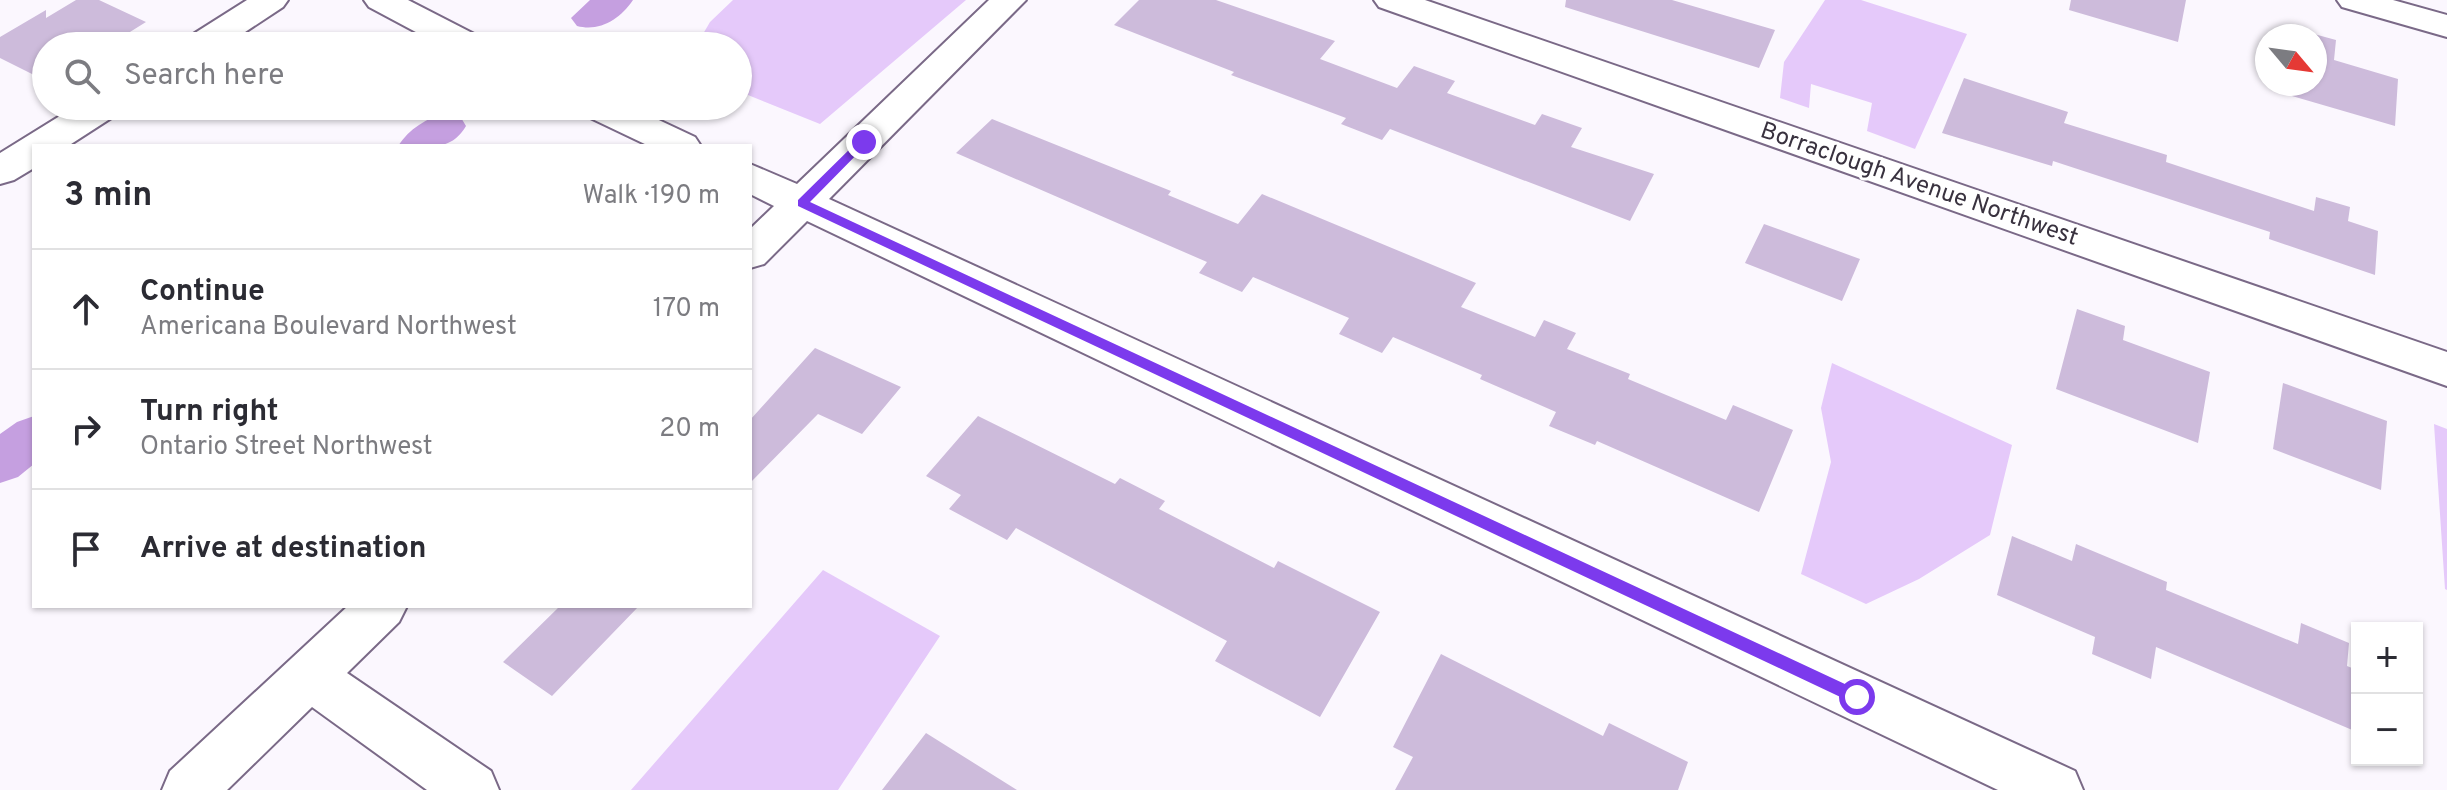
<!DOCTYPE html>
<html lang="en">
<head>
<meta charset="utf-8">
<style>
	body { margin:0; font-family:Overpass,sans-serif; background:#f2f2f3; color:#2b2b33 }
	.controls { position:absolute; right:24px; bottom:24px; display:grid; overflow:hidden; border-radius:0px; box-shadow:0 2px 6px #0004 }
	.controls button { width:72px; height:72px; display:grid; place-items:center; padding:0; border:0; border-bottom:2px solid #e1e1e2; background:#fff; color:#2b2b33; font:40px sans-serif }
	.compass { position:absolute; left:2255px; top:24px; width:72px; height:72px; border-radius:50%; background:#fff; box-shadow:0 2px 6px #0004; rotate:119deg }
	.stop { position:absolute; width:24px; height:24px; margin:-18px; border:6px solid #7c3aed; border-radius:50%; background:#fff }
	.stop.end { background:#7c3aed; border-color:#fff; box-shadow:0 2px 8px #0008 }
	.list { margin:0; padding:0; list-style:none }
	h2 { display:flex; justify-content:space-between; align-items:center; height:104px; margin:0; padding:0 32px; font-size:34px }
	h2 small { font-size:26px; font-weight:400; color:#7c7c81 }
	.list li { display:grid; grid-template-columns:52px 1fr auto; gap:24px; align-items:center; box-sizing:border-box; height:120px; padding:0 32px; border-top:2px solid #e1e1e2 }
	.list b { display:block; font-size:30px; white-space:nowrap }
	.list p { margin:0; font-size:26px; white-space:nowrap; color:#7c7c81 }
	.list em { font-size:26px; font-style:normal; color:#7c7c81 }
	.icon { flex:none; width:44px; height:44px; fill:none; stroke:currentColor; stroke-width:2; stroke-linecap:round; stroke-linejoin:round }
	.map { position:relative; flex:none; width:2447px; height:790px; overflow:hidden }
	.search { position:absolute; background:#fff; box-shadow:0 2px 6px #0004; left:32px; top:32px; width:720px; height:88px; display:flex; align-items:center; gap:20px; box-sizing:border-box; padding:0 28px; border-radius:44px; color:#7c7c81; font-size:30px }
	.panel { position:absolute; background:#fff; box-shadow:0 2px 6px #0004; left:32px; top:144px; width:720px; height:464px; border-radius:0px }
	.map>svg:first-child { display:block }
	.green { fill:#e5c9fa }
	.lines { fill:none; stroke-linecap:round; stroke-linejoin:round }
	.canal { fill:#c59fe0; fill-rule:evenodd }
	.building { fill:#cdbbdb }
	.minor-casing { stroke:#7a6987; stroke-width:4 }
	.minor { fill:#fff; fill-rule:evenodd }
	.route { fill:#7c3aed }
	.labels { text-anchor:middle; dominant-baseline:central; stroke-width:6; stroke-linejoin:round; paint-order:stroke }
	.street-label { font-size:24px; fill:#39323f; stroke:#fff }
</style>
</head>
<body>
<div class="map">
<svg width="2447" height="790" viewBox="0 0 2447 790">
	<rect width="100%" height="100%" fill="#fbf7fe"/>
	<path class="green" d="M 733,0 L 966,0 L 820,124 L 738,91 L 738,46 L 696,46 L 710,22 Z
		M 1825,0 L 1861,0 L 1967,34 L 1915,149 L 1867,131 L 1872,103 L 1811,84 L 1809,108 L 1780,98 L 1784,62 Z
		M 1832,363 L 2012,445 L 1990,535 L 1919,579 L 1866,604 L 1801,574 L 1831,462 L 1821,408 Z
		M 2434,424 L 2447,429 L 2447,590 L 2445,589 Z
		M 823,570 L 940,636 L 838,790 L 631,790 Z"/>
	<g class="lines">
		<path class="canal" d="M 590,0 L 633,0 C 620,19 600,32 577,26 L 571,18 Z
			M 446,112 L 460,116 L 466,126 C 450,153 427,146 398,146 C 409,129 427,118 446,112 Z
			M 34,416 L 34,464 L 18,477 L 0,483 L 0,434 L 17,422 Z"/>
	</g>
	<path class="building" d="M 76,0 L 99,0 L 146,22 L 109,45 L 98,40 L 87,46 L 46,46 L 46,81 L 0,58 L 0,37 L 46,10 L 46,18 Z
		M 1139,0 L 1216,0 L 1335,41 L 1320,59 L 1397,88 L 1414,66 L 1455,81 L 1447,93 L 1535,125 L 1542,114 L 1582,128 L 1571,147 L 1654,174 L 1630,221 L 1390,129 L 1382,140 L 1341,124 L 1346,118 L 1231,75 L 1234,72 L 1114,25 Z
		M 1566,0 L 1672,0 L 1775,30 L 1759,68 L 1565,7 Z
		M 2071,0 L 2186,0 L 2178,42 L 2069,10 Z
		M 2292,28 L 2336,40 L 2334,60 L 2398,79 L 2395,126 L 2282,93 L 2283,84 L 2315,84 L 2315,36 L 2290,36 Z
		M 1964,78 L 2068,112 L 2064,123 L 2167,155 L 2166,162 L 2314,211 L 2316,197 L 2350,207 L 2348,221 L 2378,231 L 2375,275 L 2269,239 L 2270,232 L 2053,161 L 2052,166 L 1942,133 Z
		M 992,119 L 1171,191 L 1168,195 L 1238,224 L 1262,194 L 1476,283 L 1461,307 L 1535,337 L 1544,320 L 1576,333 L 1567,349 L 1630,374 L 1628,379 L 1726,420 L 1733,405 L 1793,430 L 1759,512 L 1597,441 L 1595,445 L 1549,426 L 1556,412 L 1480,379 L 1482,375 L 1393,337 L 1382,353 L 1339,334 L 1349,318 L 1253,277 L 1242,292 L 1199,273 L 1207,262 L 956,153 Z
		M 1764,224 L 1860,259 L 1842,301 L 1745,263 Z
		M 2077,309 L 2125,326 L 2123,340 L 2210,372 L 2198,443 L 2056,389 Z
		M 815,348 L 901,387 L 862,434 L 818,414 L 750,483 L 750,420 Z
		M 2283,383 L 2387,421 L 2381,490 L 2273,449 Z
		M 978,416 L 1115,484 L 1120,478 L 1165,501 L 1159,509 L 1274,568 L 1278,561 L 1380,612 L 1320,717 L 1215,661 L 1227,641 L 1016,528 L 1007,540 L 949,509 L 961,495 L 926,476 Z
		M 2012,536 L 2072,561 L 2076,544 L 2167,582 L 2166,590 L 2298,644 L 2301,623 L 2349,643 L 2347,666 L 2357,670 L 2357,732 L 2156,647 L 2151,679 L 2092,654 L 2095,637 L 1997,595 Z
		M 560,606 L 639,606 L 552,696 L 503,662 Z
		M 1441,654 L 1603,736 L 1609,723 L 1688,762 L 1678,790 L 1395,790 L 1413,757 L 1393,747 Z
		M 926,733 L 1017,790 L 882,790 Z"/>
	<g class="lines">
		<defs>
			<path id="minor" d="M 247,0 L 288,0 L 283,7 L 224,46 L 181,46 L 187,38 Z
				M 364,0 L 408,0 L 482,38 L 488,46 L 442,46 L 369,7 Z
				M 989,0 L 1026,0 L 829,199 L 2075,771 L 2083,790 L 1998,790 L 807,221 L 764,264 L 750,268 L 750,229 L 774,206 L 750,194 L 750,164 L 797,184 Z
				M 1374,0 L 1425,0 L 2447,352 L 2447,386 L 1379,7 Z
				M 2337,0 L 2393,0 L 2447,15 L 2447,37 L 2342,7 Z
				M 76,106 L 121,106 L 116,115 L 68,146 L 34,146 L 34,168 L 14,180 L 0,184 L 0,153 Z
				M 579,106 L 629,106 L 695,137 L 701,146 L 649,146 L 584,115 Z
				M 348,606 L 407,606 L 399,622 L 347,673 L 491,771 L 499,790 L 427,790 L 312,707 L 227,790 L 162,790 L 170,771 Z"/>
		</defs>
		<use href="#minor" class="minor-casing"/>
		<use href="#minor" class="minor"/>
	</g>
	<path class="route" d="M 860,139 L 869,142 L 810,202 L 1862,692 L 1862,702 L 1851,702 L 798,206 L 798,200 Z"/>
	<g class="labels">
		<g class="street-label">
			<text transform="translate(1919 185) rotate(19)">Borraclough Avenue Northwest</text>
		</g>
	</g>
</svg>
<div class="controls">
<button>+</button>
<button>−</button>
</div>
<svg class="compass" viewBox="-18 -18 36 36"><path d="M0-13l5 13h-10z" fill="#e53935"/><path d="M0 13l5-13h-10z" fill="#7c7c81"/></svg>
<div class="stop" style="left:1857px;top:697px"></div>
<div class="stop end" style="left:864px;top:142px"></div>
<div class="search"><svg class="icon" aria-label="search" viewBox="0 0 24 24"><circle cx="10" cy="10" r="6"/><path d="M15 15l6 6"/></svg>Search here</div>
<section class="panel">
<h2>3 min<small>Walk · 190 m</small></h2>
<ul class="list">
<li><svg class="icon" aria-label="ahead" viewBox="0 0 24 24"><path d="M12 20V5M6 11l6-6 6 6"/></svg><div><b>Continue</b><p>Americana Boulevard Northwest</p></div><em>170 m</em></li>
<li><svg class="icon" aria-label="right" viewBox="0 0 24 24"><path d="M7 20v-9h11M14 6l5 5-5 5"/></svg><div><b>Turn right</b><p>Ontario Street Northwest</p></div><em>20 m</em></li>
<li><svg class="icon" aria-label="arrive" viewBox="0 0 24 24"><path d="M6 21V4h12l-3 4 3 4H6"/></svg><div><b>Arrive at destination</b></div></li>
</ul>
</section>
</div>
</body>
</html>
